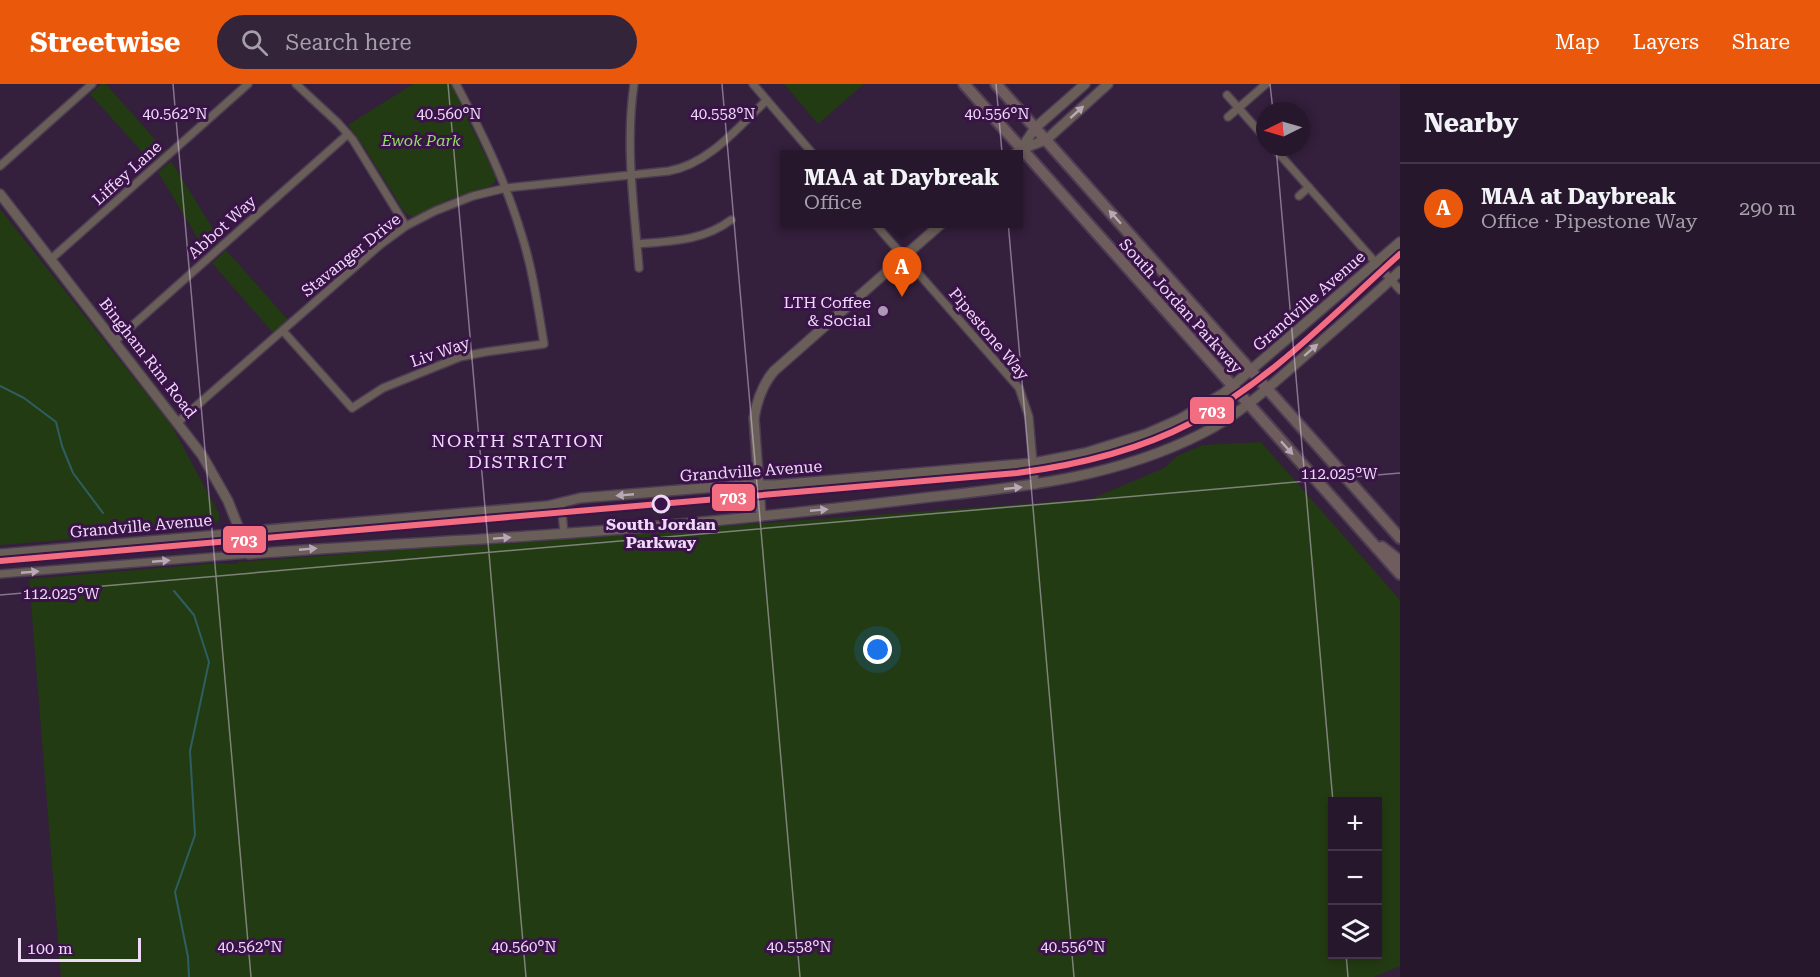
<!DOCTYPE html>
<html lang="en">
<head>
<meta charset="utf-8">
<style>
	body { margin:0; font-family:"Roboto Serif",serif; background:#332439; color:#f1f3f6 }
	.controls { position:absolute; right:18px; bottom:18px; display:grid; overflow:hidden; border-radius:0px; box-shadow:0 3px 9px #0003 }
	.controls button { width:54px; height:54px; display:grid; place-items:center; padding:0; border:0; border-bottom:2px solid #433649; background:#27172d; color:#f1f3f6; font:30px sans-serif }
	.compass { position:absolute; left:1256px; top:18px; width:54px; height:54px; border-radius:50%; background:#27172d; box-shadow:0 3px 9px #0003; rotate:265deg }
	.scale { position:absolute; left:18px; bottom:15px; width:123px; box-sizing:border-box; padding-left:6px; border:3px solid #efd9f9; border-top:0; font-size:16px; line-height:21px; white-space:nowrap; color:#efd9f9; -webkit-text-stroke:4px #3a1348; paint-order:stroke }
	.you { position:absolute; left:878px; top:566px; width:21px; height:21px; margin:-15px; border:4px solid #fff; border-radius:50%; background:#1a73e8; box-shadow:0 0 0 9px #1a73e833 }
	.badge { display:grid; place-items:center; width:39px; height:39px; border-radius:50%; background:#ea580c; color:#fff; font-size:20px; font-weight:700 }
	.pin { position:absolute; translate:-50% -50px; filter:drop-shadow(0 2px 3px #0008) }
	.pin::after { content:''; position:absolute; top:32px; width:21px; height:18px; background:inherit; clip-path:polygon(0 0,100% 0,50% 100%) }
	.popup { position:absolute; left:780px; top:66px; width:243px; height:78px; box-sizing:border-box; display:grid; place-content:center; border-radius:0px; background:#27172d; filter:drop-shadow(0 2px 4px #0005); font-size:20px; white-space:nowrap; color:#a49faa }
	.popup b { font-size:22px; color:#f1f3f6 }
	.popup::after { content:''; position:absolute; left:50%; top:100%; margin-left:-12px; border:12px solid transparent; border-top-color:#27172d }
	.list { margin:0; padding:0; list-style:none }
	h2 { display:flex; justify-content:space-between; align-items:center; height:78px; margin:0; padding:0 24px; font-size:26px }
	h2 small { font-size:20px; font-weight:400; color:#a49faa }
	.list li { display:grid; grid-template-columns:39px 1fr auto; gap:18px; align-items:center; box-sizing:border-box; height:90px; padding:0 24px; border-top:2px solid #433649 }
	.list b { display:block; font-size:22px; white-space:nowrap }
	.list p { margin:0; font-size:20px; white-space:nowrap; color:#a49faa }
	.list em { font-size:20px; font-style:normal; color:#a49faa }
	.icon { flex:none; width:33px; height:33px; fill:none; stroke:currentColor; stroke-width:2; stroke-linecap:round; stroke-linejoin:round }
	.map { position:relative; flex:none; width:1400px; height:893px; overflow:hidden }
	header { display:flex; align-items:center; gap:36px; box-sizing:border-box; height:84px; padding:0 30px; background:#ea580c; color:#fff }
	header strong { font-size:28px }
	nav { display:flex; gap:33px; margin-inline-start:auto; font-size:21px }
	.search { width:420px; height:54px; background:#332439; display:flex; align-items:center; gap:15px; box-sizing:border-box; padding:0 21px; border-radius:33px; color:#a49faa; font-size:22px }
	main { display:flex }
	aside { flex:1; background:#27172d }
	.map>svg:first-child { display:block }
	.green { fill:#233b12; fill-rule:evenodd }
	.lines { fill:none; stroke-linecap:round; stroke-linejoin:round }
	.stream { stroke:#2f5e60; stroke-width:2 }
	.minor-casing { stroke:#4d3c54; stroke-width:10 }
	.tertiary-casing { stroke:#4d3c54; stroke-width:12 }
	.primary-casing { stroke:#4d3c54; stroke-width:14 }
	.minor { stroke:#6a5f58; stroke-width:7 }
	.tertiary { stroke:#6a5f58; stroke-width:9 }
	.primary { stroke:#6e5d5c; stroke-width:10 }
	.rail-1-casing { stroke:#3a1348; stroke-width:10 }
	.rail-1 { stroke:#f26d7f; stroke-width:6 }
	.oneway { fill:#baa8b9 }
	.oneway2 { fill:#bba7ba }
	.ticks { fill:none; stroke:#efd9f9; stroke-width:1.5; stroke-opacity:0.45 }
	.poi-dot { fill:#ae98b7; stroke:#3a1348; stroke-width:2 }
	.stop-dot { fill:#3a1348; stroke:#efd9f9; stroke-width:3 }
	.labels { text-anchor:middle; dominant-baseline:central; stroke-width:6; stroke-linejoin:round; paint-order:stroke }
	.park-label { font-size:16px; font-style:italic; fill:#91de66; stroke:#3a1348 }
	.street-label { font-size:16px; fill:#efd9f9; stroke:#3a1348 }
	.poi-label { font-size:16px; fill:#efd9f9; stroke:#3a1348; text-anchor:end }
	.stop-label { font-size:16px; font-weight:bold; fill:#efd9f9; stroke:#3a1348 }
	.neighbourhood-label { font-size:18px; letter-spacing:1.5px; fill:#efd9f9; stroke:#3a1348 }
	.ticks-label { font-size:15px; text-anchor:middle; fill:#efd9f9; stroke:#3a1348; stroke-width:6; stroke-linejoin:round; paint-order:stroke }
	.line-badge { stroke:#3a1348; stroke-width:2 }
	.badge-label { font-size:16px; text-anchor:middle; font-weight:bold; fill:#fff }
</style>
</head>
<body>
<header>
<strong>Streetwise</strong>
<div class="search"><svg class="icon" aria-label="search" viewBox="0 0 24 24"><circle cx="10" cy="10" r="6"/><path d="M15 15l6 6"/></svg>Search here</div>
<nav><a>Map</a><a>Layers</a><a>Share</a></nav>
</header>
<main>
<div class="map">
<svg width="1400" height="893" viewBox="0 0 1400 893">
	<rect width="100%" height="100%" fill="#341f3c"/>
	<path class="green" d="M 102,0 L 106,0 L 165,67 L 152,79 L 90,10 Z
		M 413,0 L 451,0 L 496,93 L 495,98 L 491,102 L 452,114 L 413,133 L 405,129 L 364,63 L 348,41 Z
		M 784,0 L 864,0 L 818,40 Z
		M 171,77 L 220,156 L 206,168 L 158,88 Z
		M 0,125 L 172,342 L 219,430 L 219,436 L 216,439 L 202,444 L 0,461 Z
		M 226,166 L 288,236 L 274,250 L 212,179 Z
		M 1261,358 L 1400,516 L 1400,882 L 1374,893 L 61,893 L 29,495 L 218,479 L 238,480 L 237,478 L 1091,415 L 1164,384 L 1177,372 L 1203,361 ZM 1332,718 L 1378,718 L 1378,870 L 1332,870 Z"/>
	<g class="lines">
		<path class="stream" d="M 0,302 L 24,314 L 56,338 L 62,362 L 73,389 L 103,429
			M 174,507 L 194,531 L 209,578 L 190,667 L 195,751 L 175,808 L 188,873 L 189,893"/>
		<defs>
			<path id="minor" d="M 296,0 L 338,39 L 353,56 L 406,142
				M 634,0 C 625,62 634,122 639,184
				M 753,0 L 813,70
				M 1227,11 L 1265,54
				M 1228,33 L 1266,0
				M 1273,63 L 1400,206
				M 0,82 L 92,0
				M 1299,112 L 1309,103
				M 875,140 L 1019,304 L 1029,333 L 1035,401
				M 637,160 C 671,157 703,157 731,136
				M 51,175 L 248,0
				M 283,247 L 352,324 L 383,304 L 460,273 L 485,268 L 544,260 C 538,224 533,187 522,152 C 506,98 482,49 456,0
				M 115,257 L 348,50
				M 178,338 L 380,161 L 406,142 L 435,127 L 473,112 L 506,104 L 669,87 C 709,80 738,43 767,16
				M 561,419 L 564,449
				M 0,469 L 241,448
				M 0,490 L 249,470"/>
			<path id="tertiary" d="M 1021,65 L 1046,56 L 1108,0
				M 1015,70 L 1021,65 L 1035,44 L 1085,0
				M 0,110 L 202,371 L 228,417 L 249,470 C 347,462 445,458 543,451 C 662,443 780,431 897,417 C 1003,404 1104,399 1201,350 C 1238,332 1268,304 1299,277 C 1333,247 1367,218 1400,187
				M 761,432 L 754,334 C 757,316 762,301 774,287 L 941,140
				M 241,448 L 547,422 L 580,414 L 742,401 L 775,401 L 1033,379 L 1085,369 L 1146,350 L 1180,335 L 1224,309 L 1400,158"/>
			<path id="primary" d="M 964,0 L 1400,490
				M 996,0 L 1400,454
				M 1382,463 L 1400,477"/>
		</defs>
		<use href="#minor" class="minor-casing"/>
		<use href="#tertiary" class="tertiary-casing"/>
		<use href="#primary" class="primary-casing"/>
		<use href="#minor" class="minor"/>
		<use href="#tertiary" class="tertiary"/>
		<use href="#primary" class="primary"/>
		<defs>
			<path id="rail-1" d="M 0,477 L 1017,389 C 1078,381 1137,367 1191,339 C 1271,297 1334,229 1400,170"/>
		</defs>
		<use href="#rail-1" class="rail-1-casing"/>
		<use href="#rail-1" class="rail-1"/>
	</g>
	<defs><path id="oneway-solid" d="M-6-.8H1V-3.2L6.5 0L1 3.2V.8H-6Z" transform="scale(1.5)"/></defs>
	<g class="oneway">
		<use href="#oneway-solid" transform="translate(1077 28) rotate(-42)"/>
		<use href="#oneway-solid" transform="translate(1311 266) rotate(-41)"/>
		<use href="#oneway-solid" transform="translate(1013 404) rotate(-6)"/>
		<use href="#oneway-solid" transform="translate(625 411) rotate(175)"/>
		<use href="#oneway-solid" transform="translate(819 426) rotate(-5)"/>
		<use href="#oneway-solid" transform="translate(502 454) rotate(-4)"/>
		<use href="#oneway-solid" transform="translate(308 465) rotate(-5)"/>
		<use href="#oneway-solid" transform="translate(161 477) rotate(-5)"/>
		<use href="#oneway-solid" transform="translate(30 488) rotate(-5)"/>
	</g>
	<g class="oneway2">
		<use href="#oneway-solid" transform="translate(1115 133) rotate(-132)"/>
		<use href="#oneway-solid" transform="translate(1287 364) rotate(48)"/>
	</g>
	<path class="ticks" d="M 173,0 L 251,893M 448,0 L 526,893M 722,0 L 800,893M 996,0 L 1074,893M 1270,0 L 1273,27M 1276,63 L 1333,718M 0,511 L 1400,389M 1346,870 L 1348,893"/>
	<circle class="poi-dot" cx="883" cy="227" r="6"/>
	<circle class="stop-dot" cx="661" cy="420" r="8"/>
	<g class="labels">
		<g class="park-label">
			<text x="421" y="56">Ewok Park</text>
		</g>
		<g class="street-label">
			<text transform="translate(127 89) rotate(-42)">Liffey Lane</text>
			<text transform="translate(222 143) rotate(-42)">Abbot Way</text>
			<text transform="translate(351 171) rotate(-39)">Stavanger Drive</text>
			<text transform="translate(1309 217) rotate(-41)">Grandville Avenue</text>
			<text transform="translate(1181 222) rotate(48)">South Jordan Parkway</text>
			<text transform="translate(989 250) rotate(50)">Pipestone Way</text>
			<text transform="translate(440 268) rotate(-19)">Liv Way</text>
			<text transform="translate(148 274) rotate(52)">Bingham Rim Road</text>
			<text transform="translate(751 387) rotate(-4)">Grandville Avenue</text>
			<text transform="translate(141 442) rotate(-5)">Grandville Avenue</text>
		</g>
		<g class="poi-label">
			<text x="871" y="218">LTH Coffee<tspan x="871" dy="18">&amp; Social</tspan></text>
		</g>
		<g class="stop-label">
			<text x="661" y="440">South Jordan<tspan x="661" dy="18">Parkway</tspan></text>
		</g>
		<g class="neighbourhood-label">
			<text x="518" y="356">NORTH STATION<tspan x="518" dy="21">DISTRICT</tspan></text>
		</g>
	</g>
	<g class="ticks-label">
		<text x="175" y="35">40.562°N</text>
		<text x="449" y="35">40.560°N</text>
		<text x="723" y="35">40.558°N</text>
		<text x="997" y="35">40.556°N</text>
		<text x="1339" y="395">112.025°W</text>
		<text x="61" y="515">112.025°W</text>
		<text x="250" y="868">40.562°N</text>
		<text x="524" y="868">40.560°N</text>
		<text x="799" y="868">40.558°N</text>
		<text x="1073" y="868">40.556°N</text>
	</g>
	<g class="line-badge">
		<rect x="1189" y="312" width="46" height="29" rx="6" fill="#f26d7f"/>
		<rect x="711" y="399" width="45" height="29" rx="6" fill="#f26d7f"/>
		<rect x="222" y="441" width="45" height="29" rx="6" fill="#f26d7f"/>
	</g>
	<g class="badge-label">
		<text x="1212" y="333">703</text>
		<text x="733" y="419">703</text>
		<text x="244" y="462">703</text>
	</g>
</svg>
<div class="controls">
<button>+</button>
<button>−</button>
<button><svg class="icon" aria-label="layers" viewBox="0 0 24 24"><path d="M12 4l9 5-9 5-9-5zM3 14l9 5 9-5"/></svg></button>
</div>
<svg class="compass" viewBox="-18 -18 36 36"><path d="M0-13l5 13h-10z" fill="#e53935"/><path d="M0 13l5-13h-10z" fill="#a49faa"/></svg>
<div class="scale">100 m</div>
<div class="you"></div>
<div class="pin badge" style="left:902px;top:213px">A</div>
<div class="popup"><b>MAA at Daybreak</b>Office</div>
</div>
<aside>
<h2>Nearby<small></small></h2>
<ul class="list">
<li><span class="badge">A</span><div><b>MAA at Daybreak</b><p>Office · Pipestone Way</p></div><em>290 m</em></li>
</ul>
</aside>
</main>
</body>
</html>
